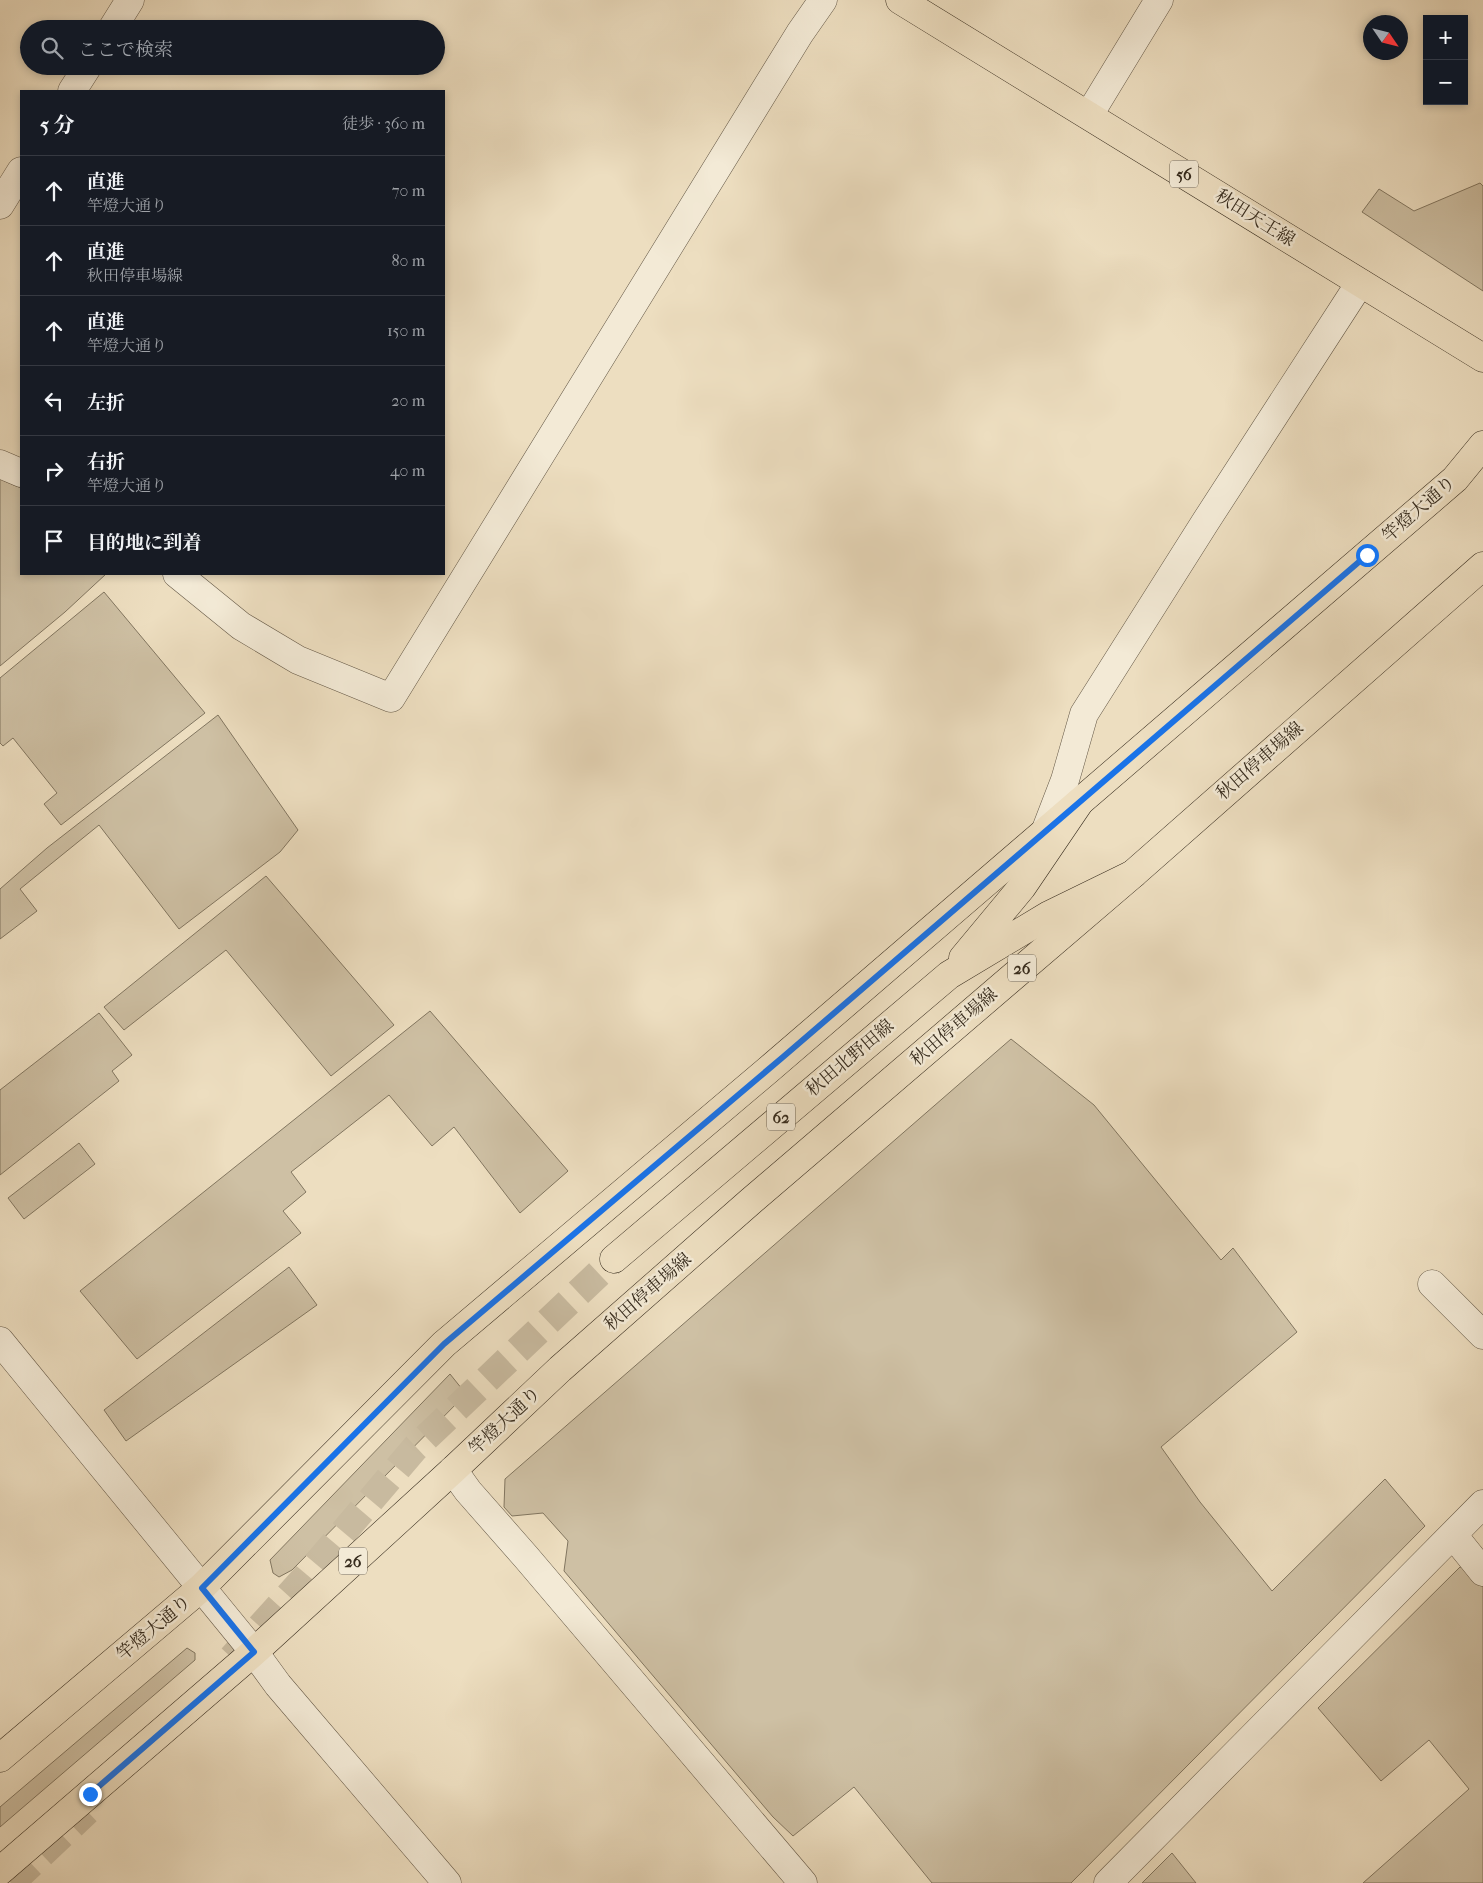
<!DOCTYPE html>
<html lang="ja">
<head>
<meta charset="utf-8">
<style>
	body { margin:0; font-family:"IM FELL French Canon","Noto Serif JP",serif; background:#20242c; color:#f1f3f6 }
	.controls { position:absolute; right:15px; top:15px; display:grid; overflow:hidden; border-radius:0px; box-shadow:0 2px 8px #0003 }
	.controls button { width:45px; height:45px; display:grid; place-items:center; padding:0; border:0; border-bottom:1px solid #363941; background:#171b24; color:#f1f3f6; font:25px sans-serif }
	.compass { position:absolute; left:1363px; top:15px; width:45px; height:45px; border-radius:50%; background:#171b24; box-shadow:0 2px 8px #0003; rotate:125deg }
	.stop { position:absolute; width:15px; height:15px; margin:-11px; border:4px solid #1a73e8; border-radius:50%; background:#fff }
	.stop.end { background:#1a73e8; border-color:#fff; box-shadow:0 1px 5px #0008 }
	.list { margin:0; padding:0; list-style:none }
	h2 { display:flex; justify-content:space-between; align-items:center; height:65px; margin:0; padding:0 20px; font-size:21px }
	h2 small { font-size:16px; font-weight:400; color:#9ea1a6 }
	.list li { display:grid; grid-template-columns:32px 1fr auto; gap:15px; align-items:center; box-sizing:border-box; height:70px; padding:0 20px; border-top:1px solid #363941 }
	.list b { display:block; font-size:19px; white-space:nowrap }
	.list p { margin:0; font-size:16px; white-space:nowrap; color:#9ea1a6 }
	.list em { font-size:16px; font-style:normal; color:#9ea1a6 }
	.icon { flex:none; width:28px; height:28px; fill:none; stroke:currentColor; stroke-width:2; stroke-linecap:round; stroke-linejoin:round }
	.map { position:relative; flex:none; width:1483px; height:1883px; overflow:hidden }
	.search { position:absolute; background:#171b24; box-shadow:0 2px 8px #0003; left:20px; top:20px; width:425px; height:55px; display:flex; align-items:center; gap:12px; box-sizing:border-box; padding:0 18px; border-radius:28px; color:#9ea1a6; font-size:19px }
	.panel { position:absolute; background:#171b24; box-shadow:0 2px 8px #0003; left:20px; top:90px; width:425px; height:485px; border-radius:0px }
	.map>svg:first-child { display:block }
	.green { fill:#cec0a4; stroke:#827660 }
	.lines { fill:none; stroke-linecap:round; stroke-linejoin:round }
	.motorway-tunnel { stroke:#c8ba9f; stroke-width:28; stroke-dasharray:28 14; stroke-linecap:butt }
	.minor-casing { stroke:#645846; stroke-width:29 }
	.tertiary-casing { stroke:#645846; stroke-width:29 }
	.primary-casing { stroke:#362b1d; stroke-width:29 }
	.motorway-casing { stroke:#362b1d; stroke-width:29 }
	.minor { stroke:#f3ead6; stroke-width:28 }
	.tertiary { stroke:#f3ead6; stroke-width:28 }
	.primary { stroke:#eddec0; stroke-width:28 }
	.motorway { stroke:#eddec0; stroke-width:28 }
	.route { stroke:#1a73e8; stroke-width:6 }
	.labels { text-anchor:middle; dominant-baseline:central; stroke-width:5; stroke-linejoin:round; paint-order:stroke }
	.shield { fill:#f3ead6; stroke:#6f6454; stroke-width:1 }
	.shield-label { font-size:16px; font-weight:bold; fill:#362b1d }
	.street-label { font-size:18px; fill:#362b1d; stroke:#f3ead6 }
</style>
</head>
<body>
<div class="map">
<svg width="1483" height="1883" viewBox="0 0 1483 1883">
	<rect width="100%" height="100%" fill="#eddec0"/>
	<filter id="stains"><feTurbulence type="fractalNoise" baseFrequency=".004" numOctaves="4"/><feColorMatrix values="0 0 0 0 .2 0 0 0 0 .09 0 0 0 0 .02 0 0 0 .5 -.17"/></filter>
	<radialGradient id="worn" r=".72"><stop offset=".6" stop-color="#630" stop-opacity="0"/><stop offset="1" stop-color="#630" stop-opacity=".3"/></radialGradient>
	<path class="green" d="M 1480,183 L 1483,186 L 1483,291 L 1362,212 L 1379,189 L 1414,211 Z
		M 0,479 L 21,488 L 21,574 L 106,574 L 65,612 L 0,666 Z
		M 104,592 L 205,713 L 61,825 L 44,804 L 57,793 L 13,738 L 3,746 L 0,743 L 0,678 Z
		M 218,715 L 298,830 L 280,852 L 179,929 L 99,825 L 20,889 L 37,911 L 0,939 L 0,889 L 47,848 Z
		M 266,876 L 394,1025 L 331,1076 L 226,950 L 124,1030 L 104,1007 Z
		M 430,1011 L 568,1171 L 520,1213 L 454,1127 L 432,1146 L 389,1095 L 291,1172 L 306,1192 L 283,1211 L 301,1233 L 137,1359 L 80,1291 Z
		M 99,1013 L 132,1055 L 112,1071 L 119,1081 L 0,1175 L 0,1090 Z
		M 1011,1039 L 1094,1105 L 1221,1260 L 1233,1248 L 1297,1332 L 1161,1447 L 1200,1502 L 1272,1591 L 1385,1479 L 1425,1526 L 1071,1883 L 932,1883 L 854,1787 L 793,1836 L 773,1817 L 564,1571 L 568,1541 L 543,1513 L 512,1516 L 504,1507 L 505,1479 Z
		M 79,1143 L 95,1164 L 24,1219 L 8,1198 Z
		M 289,1267 L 317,1305 L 126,1441 L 104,1410 Z
		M 450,1374 L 466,1394 L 292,1570 L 279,1577 L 273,1573 L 270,1560 Z
		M 1460,1567 L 1472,1570 L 1483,1585 L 1483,1883 L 1363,1883 L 1469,1789 L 1429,1740 L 1381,1781 L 1318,1708 Z
		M 187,1648 L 195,1653 L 195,1660 L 0,1827 L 0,1807 Z
		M 1172,1853 L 1196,1883 L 1142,1883 Z"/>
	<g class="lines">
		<path class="motorway-tunnel" d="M 232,1658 L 302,1581 L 415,1448 L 614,1259
			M 11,1883 L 87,1811"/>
		<defs>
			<path id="minor" d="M 112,29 L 130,0
				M 72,91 L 88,66
				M 1089,115 L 1159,0
				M 0,205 L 21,171
				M 0,464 L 21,473
				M 177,574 L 241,626 L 298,660 L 391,698 L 800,33 L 823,0
				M 1045,832 L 1065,780 L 1084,714 L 1206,521 L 1360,283
				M 1432,1284 L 1483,1335
				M 0,1341 L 254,1652 L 278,1685 L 447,1883
				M 1454,1536 L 1483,1572"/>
			<path id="tertiary" d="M 453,1470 L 468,1491 L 526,1557 L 803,1883
				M 1108,1883 L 1483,1504"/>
			<path id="primary" d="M 900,0 L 1483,358
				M 0,1758 L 202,1587 L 444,1344 L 768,1070 L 1455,479 L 1483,445
				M 0,1871 L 254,1652 L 453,1470 L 560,1369 L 751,1201 L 1133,874 L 1483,566"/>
			<path id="motorway" d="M 963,958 L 1022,887 L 1079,803
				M 614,1259 L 949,975 L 1049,915 L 1133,874"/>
		</defs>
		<use href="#minor" class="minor-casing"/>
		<use href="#tertiary" class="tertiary-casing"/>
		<use href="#primary" class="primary-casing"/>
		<use href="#motorway" class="motorway-casing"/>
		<use href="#minor" class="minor"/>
		<use href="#tertiary" class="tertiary"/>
		<use href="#primary" class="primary"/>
		<use href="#motorway" class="motorway"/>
	</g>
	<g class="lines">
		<path class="route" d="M 90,1794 L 254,1652 L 202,1588 L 444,1344 L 783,1057 L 1367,555"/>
	</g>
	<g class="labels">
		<g class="shield">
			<rect x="1170" y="160.5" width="28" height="27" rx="4"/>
			<rect x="1008" y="954.5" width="28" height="27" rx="4"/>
			<rect x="767" y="1103.5" width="28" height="27" rx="4"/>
			<rect x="339" y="1547.5" width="28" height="27" rx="4"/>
		</g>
		<g class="shield-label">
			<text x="1184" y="174">56</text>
			<text x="1022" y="968">26</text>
			<text x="781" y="1117">62</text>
			<text x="353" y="1561">26</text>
		</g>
		<g class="street-label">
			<text transform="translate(1255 218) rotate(32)">秋田天王線</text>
			<text transform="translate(1419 509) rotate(-41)">竿燈大通り</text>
			<text transform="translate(1260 761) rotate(-41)">秋田停車場線</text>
			<text transform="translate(954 1027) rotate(-41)">秋田停車場線</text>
			<text transform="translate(850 1058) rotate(-40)">秋田北野田線</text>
			<text transform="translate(648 1292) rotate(-41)">秋田停車場線</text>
			<text transform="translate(505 1421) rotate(-43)">竿燈大通り</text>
			<text transform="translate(154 1628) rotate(-40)">竿燈大通り</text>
		</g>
	</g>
	<rect width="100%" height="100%" filter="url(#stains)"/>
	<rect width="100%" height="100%" fill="url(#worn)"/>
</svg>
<div class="controls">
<button>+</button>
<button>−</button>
</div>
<svg class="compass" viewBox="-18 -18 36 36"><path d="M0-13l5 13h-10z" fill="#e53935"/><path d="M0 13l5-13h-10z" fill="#9ea1a6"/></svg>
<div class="stop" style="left:1367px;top:555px"></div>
<div class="stop end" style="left:90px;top:1794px"></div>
<div class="search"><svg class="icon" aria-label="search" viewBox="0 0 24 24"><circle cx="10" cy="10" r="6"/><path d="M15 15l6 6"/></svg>ここで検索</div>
<section class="panel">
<h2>5 分<small>徒歩 · 360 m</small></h2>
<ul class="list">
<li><svg class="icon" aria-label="ahead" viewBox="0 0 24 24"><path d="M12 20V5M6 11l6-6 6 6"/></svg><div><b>直進</b><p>竿燈大通り</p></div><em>70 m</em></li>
<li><svg class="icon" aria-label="ahead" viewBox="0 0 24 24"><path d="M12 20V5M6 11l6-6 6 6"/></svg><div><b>直進</b><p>秋田停車場線</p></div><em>80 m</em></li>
<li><svg class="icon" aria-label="ahead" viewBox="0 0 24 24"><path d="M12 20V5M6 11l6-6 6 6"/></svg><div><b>直進</b><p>竿燈大通り</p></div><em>150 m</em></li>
<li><svg class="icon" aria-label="left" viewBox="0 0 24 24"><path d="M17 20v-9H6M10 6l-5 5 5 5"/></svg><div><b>左折</b></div><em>20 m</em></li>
<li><svg class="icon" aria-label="right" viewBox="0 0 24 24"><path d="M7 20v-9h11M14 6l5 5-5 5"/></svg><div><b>右折</b><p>竿燈大通り</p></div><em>40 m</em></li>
<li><svg class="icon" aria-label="arrive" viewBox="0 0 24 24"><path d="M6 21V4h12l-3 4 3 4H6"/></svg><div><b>目的地に到着</b></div></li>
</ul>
</section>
</div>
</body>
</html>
